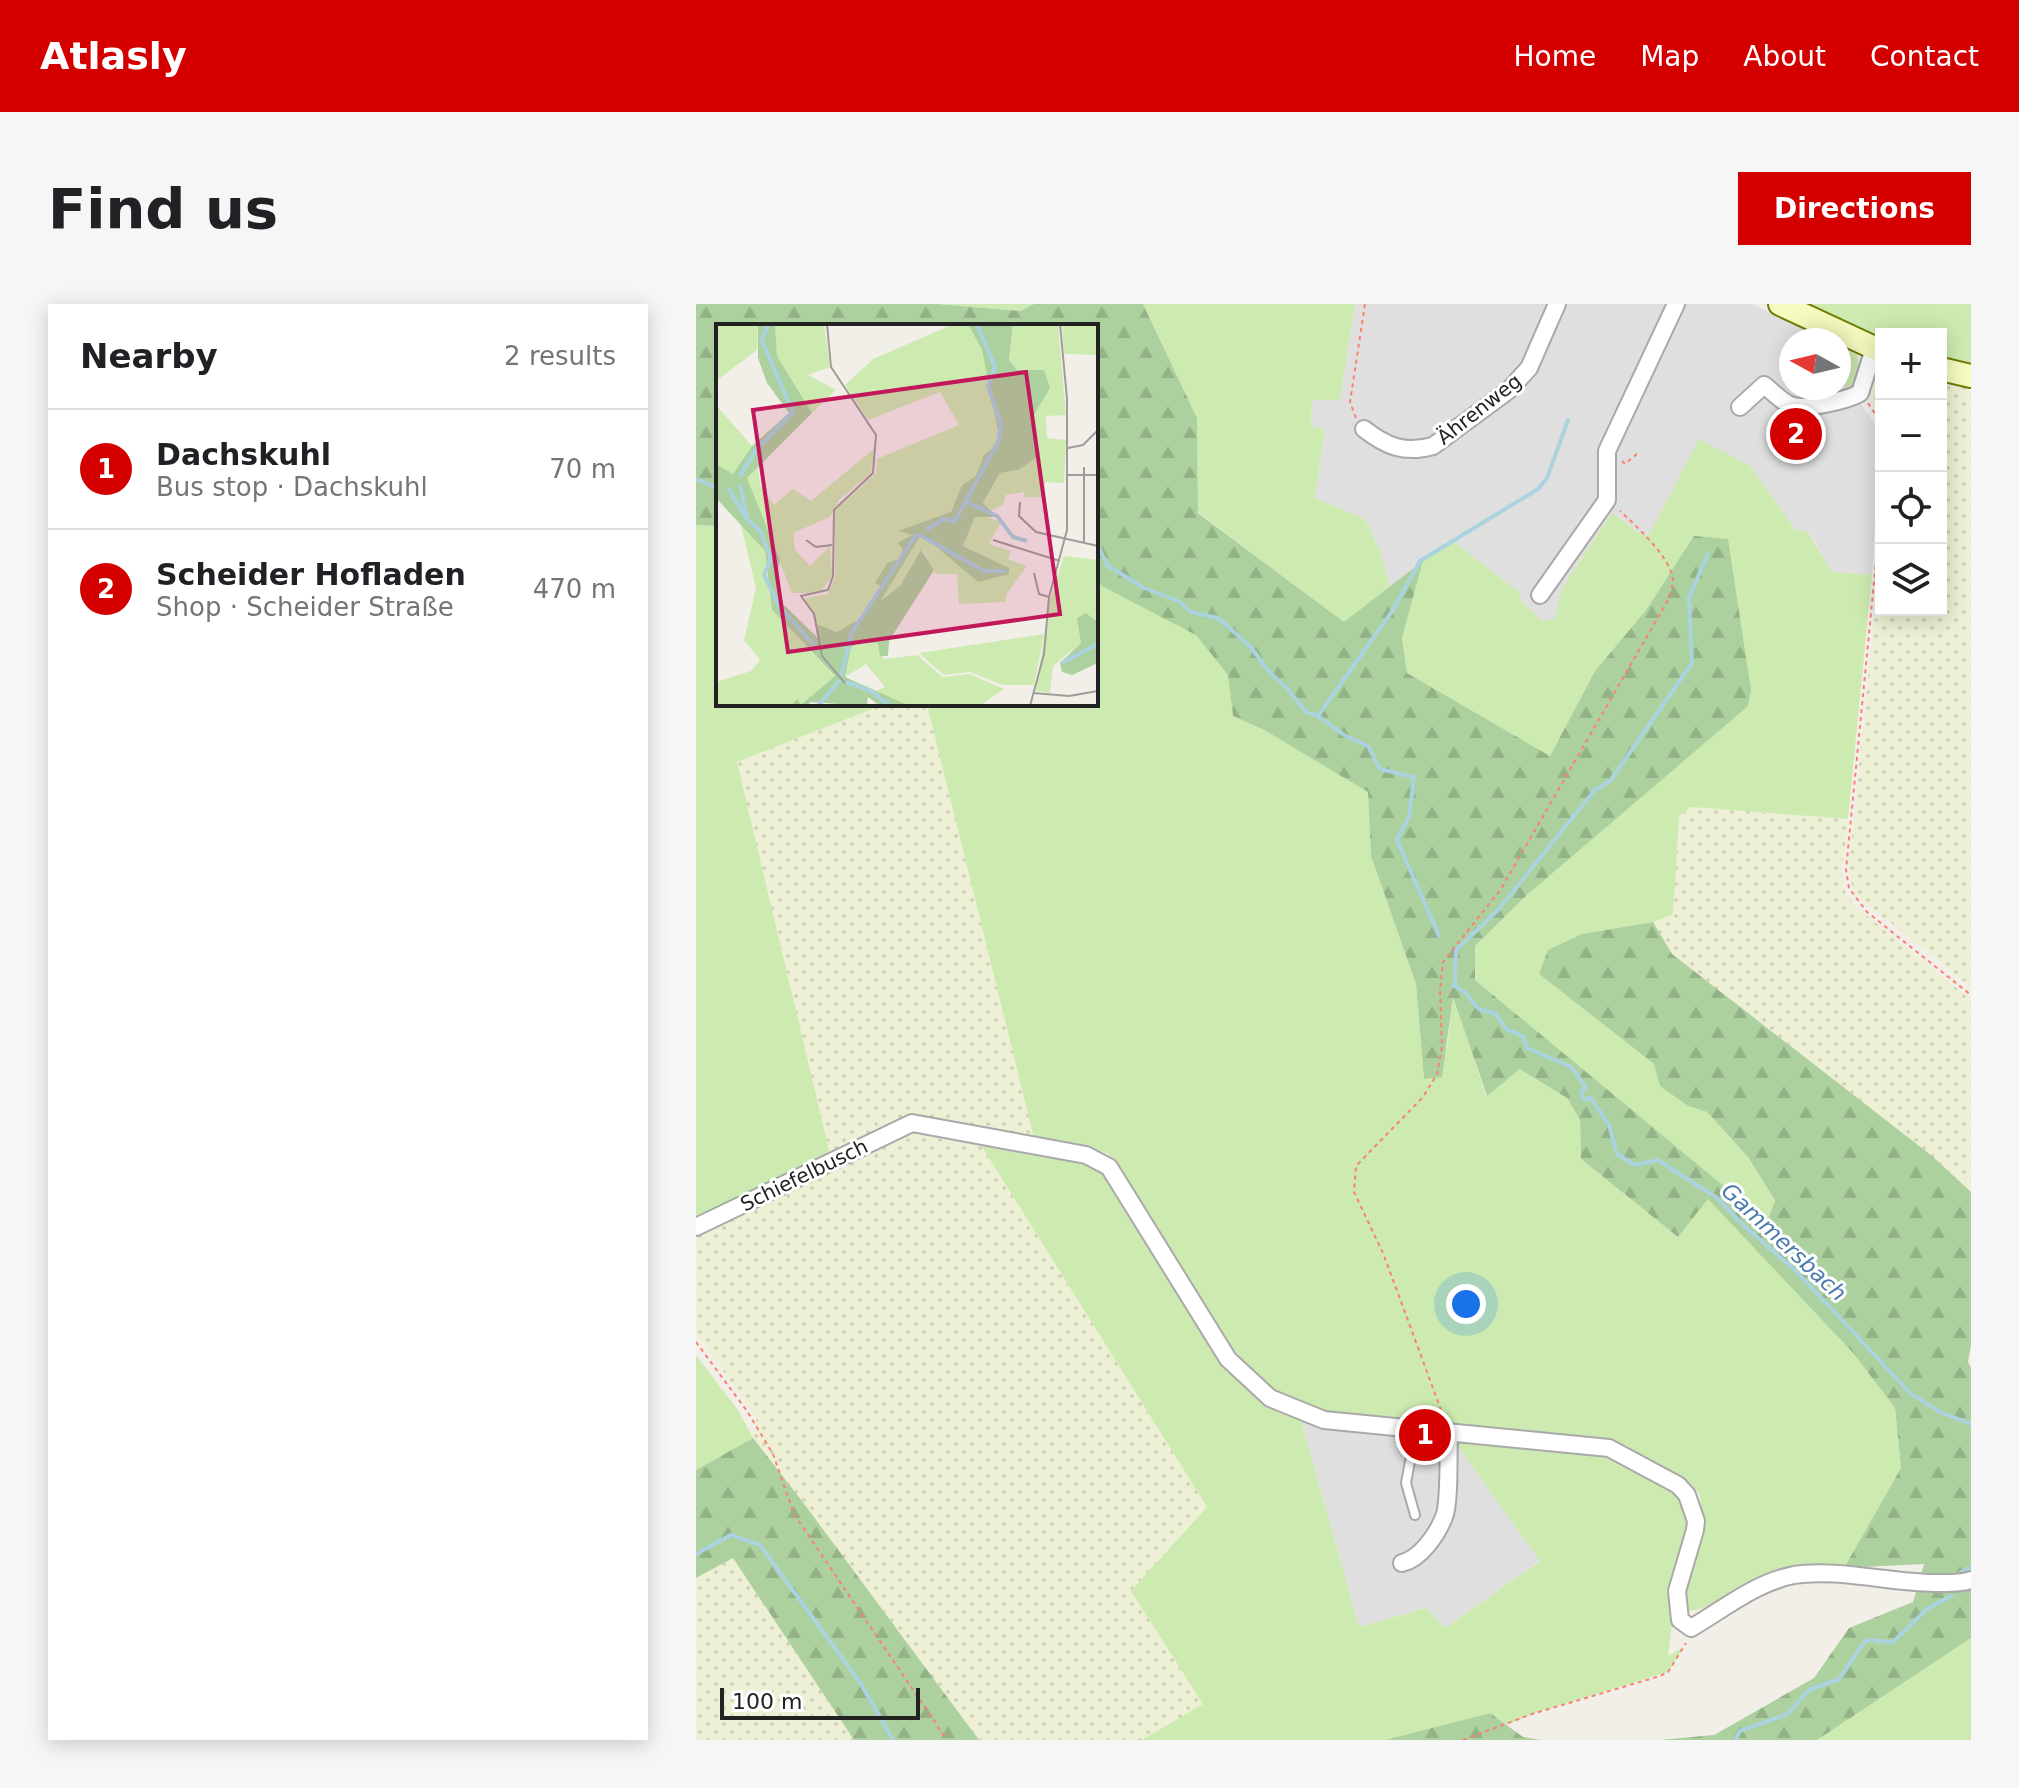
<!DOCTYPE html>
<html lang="en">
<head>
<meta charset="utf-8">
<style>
	body { margin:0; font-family:"DejaVu Sans",sans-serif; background:#f6f6f6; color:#202124 }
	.controls { position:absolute; right:24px; top:24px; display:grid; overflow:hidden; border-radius:0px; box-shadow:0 4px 20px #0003 }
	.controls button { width:72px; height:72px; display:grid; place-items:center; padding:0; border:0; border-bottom:2px solid #e0e0e0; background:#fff; color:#202124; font:40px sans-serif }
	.compass { position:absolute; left:1083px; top:24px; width:72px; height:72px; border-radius:50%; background:#fff; box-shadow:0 4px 20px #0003; rotate:278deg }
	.scale { position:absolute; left:24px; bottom:20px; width:200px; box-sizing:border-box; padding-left:8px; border:4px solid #222; border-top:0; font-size:22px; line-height:28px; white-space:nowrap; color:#222; -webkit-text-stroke:6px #fff; paint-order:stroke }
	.you { position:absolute; left:770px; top:1000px; width:28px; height:28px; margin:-20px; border:6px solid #fff; border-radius:50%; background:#1a73e8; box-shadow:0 0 0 12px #1a73e833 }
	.badge { display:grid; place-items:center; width:52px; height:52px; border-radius:50%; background:#d40000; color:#fff; font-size:26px; font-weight:700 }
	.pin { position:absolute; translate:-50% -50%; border:4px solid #fff; box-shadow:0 2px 8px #0006 }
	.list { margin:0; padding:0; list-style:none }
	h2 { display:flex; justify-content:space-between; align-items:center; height:104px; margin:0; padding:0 32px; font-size:34px }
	h2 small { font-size:26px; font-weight:400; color:#757577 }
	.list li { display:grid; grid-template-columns:52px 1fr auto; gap:24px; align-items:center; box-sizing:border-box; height:120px; padding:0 32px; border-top:2px solid #e0e0e0 }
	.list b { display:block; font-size:30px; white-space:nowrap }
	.list p { margin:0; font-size:26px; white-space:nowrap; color:#757577 }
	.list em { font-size:26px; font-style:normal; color:#757577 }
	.icon { flex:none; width:44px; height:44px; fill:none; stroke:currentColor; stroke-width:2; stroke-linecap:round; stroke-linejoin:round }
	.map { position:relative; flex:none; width:1275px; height:1436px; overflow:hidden; border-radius:0px }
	header { display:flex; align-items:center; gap:48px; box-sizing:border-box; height:112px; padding:0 40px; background:#d40000; color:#fff }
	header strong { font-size:38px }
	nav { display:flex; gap:44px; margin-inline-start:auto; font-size:28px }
	.intro { display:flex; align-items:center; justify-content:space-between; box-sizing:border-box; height:192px; padding:0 48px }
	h1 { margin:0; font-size:56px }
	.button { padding:20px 36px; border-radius:0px; background:#d40000; color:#fff; font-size:28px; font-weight:700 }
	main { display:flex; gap:48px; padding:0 48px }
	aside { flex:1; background:#fff; border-radius:0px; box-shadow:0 4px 20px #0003 }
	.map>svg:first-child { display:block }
	.residential { fill:#e0dfdf }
	.farmland { fill:url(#farmland-dots) }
	.grass { fill:#cdebb0 }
	.forest { fill:url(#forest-firs) }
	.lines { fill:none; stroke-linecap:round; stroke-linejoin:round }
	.stream { stroke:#aad3df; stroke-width:4 }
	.service-casing { stroke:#a9a9a9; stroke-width:12 }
	.minor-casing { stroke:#a9a9a9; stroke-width:20 }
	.secondary-casing { stroke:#707d05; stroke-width:26 }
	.path { stroke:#fa8072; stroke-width:2; stroke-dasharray:4 4; stroke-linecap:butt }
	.service { stroke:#fff; stroke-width:8 }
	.minor { stroke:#fff; stroke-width:16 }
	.secondary { stroke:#f7fabf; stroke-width:22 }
	.labels { text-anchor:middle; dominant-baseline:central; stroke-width:6; stroke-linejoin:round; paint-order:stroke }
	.street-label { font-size:20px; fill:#222; stroke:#fff }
	.water-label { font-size:22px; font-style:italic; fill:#4a7aab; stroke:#fff }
	.inset-river { fill:none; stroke:#aad3df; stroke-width:4 }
	.inset-road { fill:none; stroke:#9f9d99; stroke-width:2 }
	.view { fill:#c2185b; fill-opacity:0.15; stroke:#c2185b; stroke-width:4 }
	.inset-edge { fill:none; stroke:#222; stroke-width:4 }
</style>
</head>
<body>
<header>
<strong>Atlasly</strong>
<nav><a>Home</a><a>Map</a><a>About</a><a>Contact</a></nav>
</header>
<div class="intro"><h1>Find us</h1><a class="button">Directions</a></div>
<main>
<aside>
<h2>Nearby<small>2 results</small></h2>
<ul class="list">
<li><span class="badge">1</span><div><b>Dachskuhl</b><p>Bus stop · Dachskuhl</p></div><em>70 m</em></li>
<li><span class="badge">2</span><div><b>Scheider Hofladen</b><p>Shop · Scheider Straße</p></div><em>470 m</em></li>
</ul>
</aside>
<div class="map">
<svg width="1275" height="1436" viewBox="0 0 1275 1436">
	<defs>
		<pattern id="farmland-dots" width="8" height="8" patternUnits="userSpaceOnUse" patternTransform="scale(2)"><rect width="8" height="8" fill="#eef0d5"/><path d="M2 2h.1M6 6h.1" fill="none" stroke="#ccceb7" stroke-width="1.8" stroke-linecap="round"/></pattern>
		<pattern id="forest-firs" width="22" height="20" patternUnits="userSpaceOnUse" patternTransform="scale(2)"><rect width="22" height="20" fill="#add19e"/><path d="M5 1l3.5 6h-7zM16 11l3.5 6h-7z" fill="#95b388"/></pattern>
	</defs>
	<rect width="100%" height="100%" fill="#f2efe9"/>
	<path class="residential" d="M 659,0 L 1057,0 L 1131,36 L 1095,36 L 1095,84 L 1143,84 L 1143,74 L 1147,75 L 1181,123 L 1184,136 L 1176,271 L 1136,268 L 1113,228 L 1100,226 L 1054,162 L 953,231 L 946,231 L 915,210 L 864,288 L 861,314 L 846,317 L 825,297 L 748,243 L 694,284 L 684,247 L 669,215 L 619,194 L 629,125 L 615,124 L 616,96 L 644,95 Z
		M 605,1116 L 758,1137 L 846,1255 L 749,1324 L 729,1304 L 663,1323 Z"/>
	<path class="farmland" d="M 1180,54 L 1185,56 L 1185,112 L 1177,100 L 1172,79 Z
		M 1245,72 L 1275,79 L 1275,683 L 1166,596 L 1156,583 L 1153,564 L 1185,244 L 1185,306 L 1245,306 Z
		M 189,400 L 231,400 L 338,834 L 216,812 L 134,850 L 41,458 Z
		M 995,503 L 1152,515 L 1146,566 L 1148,586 L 1159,602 L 1275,696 L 1275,888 L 1236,852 L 976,650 L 957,618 L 977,610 L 983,512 Z
		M 217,828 L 283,838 L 511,1203 L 435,1287 L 508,1400 L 446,1436 L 283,1436 L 106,1197 L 57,1134 L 61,1113 L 0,1030 L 0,930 Z
		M 37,1254 L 158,1436 L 0,1436 L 0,1274 Z"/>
	<path class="grass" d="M 242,0 L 338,0 L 326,7 Z
		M 447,0 L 659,0 L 644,96 L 616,96 L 615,123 L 629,125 L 619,194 L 669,215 L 684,247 L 694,284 L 649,319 L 502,208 L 501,114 Z
		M 1109,0 L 1275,0 L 1275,60 L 1245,54 L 1245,30 L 1185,30 L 1185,35 Z
		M 1143,42 L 1161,51 L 1164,68 L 1155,87 L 1147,75 L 1143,74 Z
		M 1003,135 L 1054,162 L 1100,226 L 1112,228 L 1136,268 L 1176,271 L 1152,515 L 995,503 L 983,512 L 977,610 L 957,618 L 886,630 L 843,670 L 958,760 L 992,802 L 1011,808 L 1052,853 L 1079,898 L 1071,919 L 779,676 L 779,642 L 832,590 L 951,305 L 899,367 L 854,452 L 711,369 L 706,334 L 727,257 L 758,238 L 824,289 L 825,297 L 846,317 L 860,314 L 864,288 L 916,209 L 946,231 L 953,231 Z
		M 0,221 L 22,222 L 22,400 L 189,400 L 41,458 L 134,850 L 0,914 Z
		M 400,279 L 504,331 L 533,371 L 537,412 L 568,426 L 672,487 L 675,552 L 720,680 L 728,775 L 751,744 L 757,690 L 790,792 L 824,764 L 871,794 L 884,816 L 885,855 L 982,933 L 1012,894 L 1158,1050 L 1199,1104 L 1205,1164 L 1148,1264 C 1115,1265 1080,1263 1050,1278 C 1029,1289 1014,1307 990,1307 L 989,1289 L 1009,1226 L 1003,1188 L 918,1138 L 758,1122 L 743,1111 L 736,1120 L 629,1109 L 579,1089 L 537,1051 L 412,849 L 338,834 L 231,400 L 400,400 Z
		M 283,838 L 391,859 L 410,872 L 570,1100 L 605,1116 L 663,1323 L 730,1304 L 749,1324 L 844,1257 L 758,1137 L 913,1152 L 968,1182 L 986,1198 L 991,1225 L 972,1286 L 976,1320 L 972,1352 L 988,1343 L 972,1368 L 836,1410 L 811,1421 L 794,1409 L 689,1436 L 446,1436 L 507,1400 L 435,1287 L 511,1203 Z
		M 0,1051 L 42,1106 L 57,1134 L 0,1166 Z
		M 1275,1334 L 1275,1436 L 1121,1436 Z"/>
	<path class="forest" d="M 0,0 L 242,0 L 325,7 L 338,0 L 447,0 L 501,114 L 502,209 L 648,318 L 727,257 L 706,334 L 711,369 L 854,452 L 899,367 L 951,305 L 998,232 L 1032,235 L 1055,386 L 1052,402 L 832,590 L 779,642 L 779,676 L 1071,918 L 1079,897 L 1052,853 L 1011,808 L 992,802 L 964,782 L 958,760 L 843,670 L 852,646 L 886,630 L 957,618 L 976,650 L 1236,852 L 1275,888 L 1275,1041 L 1272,1058 L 1275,1064 L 1275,1334 L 1121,1436 L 964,1436 L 1018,1431 L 1118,1374 L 1153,1324 L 1217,1298 L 1228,1260 L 1148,1264 L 1205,1164 L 1199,1104 L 1158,1050 L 1012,895 L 982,933 L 885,855 L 884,816 L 871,794 L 824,765 L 791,792 L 757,693 L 746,773 L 728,775 L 720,680 L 675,552 L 672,488 L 568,426 L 537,412 L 532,371 L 500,331 L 400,279 L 400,22 L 22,22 L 22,222 L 0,221 Z
		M 57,1134 L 106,1197 L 283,1436 L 158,1436 L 37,1254 L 0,1274 L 0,1166 Z
		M 794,1409 L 827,1433 L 845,1436 L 689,1436 Z"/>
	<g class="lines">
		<path class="stream" d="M 0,175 L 22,184
			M 400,237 L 411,261 L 446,283 L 482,297 L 495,308 L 522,314 L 554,342 L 574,369 L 590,383 L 610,408 L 622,412 L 648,431 L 672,442 L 684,465 L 718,473 L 713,513 L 701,536 L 743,632
			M 622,412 L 697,306 L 724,257 L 842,185 L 851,174 L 872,116
			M 757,681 L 770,689 L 783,705 L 800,710 L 810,725 L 827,732 L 831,744 L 875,763 L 890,783 L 885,788 L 888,796 L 895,794 L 913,821 L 921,850 L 939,861 L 962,856 L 1021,894 L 1046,920 L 1100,967 L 1215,1090 L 1246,1109 L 1275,1120
			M 759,681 L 760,646 L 802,606 L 899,486 L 914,477 L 996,359 L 993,293 L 1012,250
			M 0,1250 L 35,1231 L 64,1241 L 165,1380 L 197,1436
			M 1265,1268 L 1275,1264
			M 1039,1436 L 1044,1427 L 1091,1410 L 1113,1386 L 1143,1375 L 1170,1336 L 1197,1338 L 1231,1305 L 1255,1292"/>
		<defs>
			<path id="service" d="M 719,1211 L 710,1179 L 720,1125"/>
			<path id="minor" d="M 1044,103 L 1068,81 C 1076,87 1085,97 1094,101 C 1106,107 1152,96 1164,89 L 1178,45
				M 668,125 C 690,142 708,150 737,142 L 813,86 L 833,64 L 861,0
				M 844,291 L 911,196 L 911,147 L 980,0
				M 0,923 L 216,819 L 390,851 L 413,863 L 532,1055 L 574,1094 L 628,1116 L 913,1144 L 982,1181 L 991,1191 L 1000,1217 L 999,1226 L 981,1287 L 984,1316 L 995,1324 C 1028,1305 1058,1279 1098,1271 C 1140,1264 1195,1279 1239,1279 C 1251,1279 1263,1280 1275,1276
				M 706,1259 C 724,1255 741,1231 748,1213 C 754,1200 752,1146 753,1129"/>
			<path id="secondary" d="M 1084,0 L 1185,47
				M 1245,65 L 1275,72"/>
		</defs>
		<use href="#service" class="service-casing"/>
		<use href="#minor" class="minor-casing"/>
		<use href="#secondary" class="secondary-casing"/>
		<path class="path" d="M 1172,99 L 1185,119
			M 660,114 L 654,98 L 669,0
			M 926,157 L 929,160 L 942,149
			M 1185,206 L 1150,566 L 1153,584 L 1171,608 L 1275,691
			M 0,1038 L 51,1107 L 77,1150 L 98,1210 L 251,1436
			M 748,1114 L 687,949 L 658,888 L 660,862 L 727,793 L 741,770 L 746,743 L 744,687 L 747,658 L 805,585 L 972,296 C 974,290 977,283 977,277 C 976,254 940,222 924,207
			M 767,1436 L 836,1410 L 964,1372 L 972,1368 L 990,1339"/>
		<use href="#service" class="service"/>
		<use href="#minor" class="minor"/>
		<use href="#secondary" class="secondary"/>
	</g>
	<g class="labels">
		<g class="street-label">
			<text transform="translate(783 105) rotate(-38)">Ährenweg</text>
			<text transform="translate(108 871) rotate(-26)">Schiefelbusch</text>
		</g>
		<g class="water-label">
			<text transform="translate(1088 938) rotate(43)">Gammersbach</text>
		</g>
	</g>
	<g transform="translate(20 20)">
		<rect width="382" height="382" fill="#f2efe9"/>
		<path d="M 0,0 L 42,0 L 41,26 L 0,57 ZM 59,0 L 108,0 L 114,43 L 92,51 L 120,66 L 96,89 L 61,32 ZM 238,0 L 252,0 L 266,26 L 284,118 L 268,131 L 261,153 L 246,161 L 235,189 L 200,203 L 199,210 L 181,220 L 187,225 L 183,235 L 160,260 L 167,264 L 133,305 L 121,308 L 101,300 L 89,274 L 112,270 L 119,253 L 119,187 L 160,149 L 161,135 L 243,101 L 224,68 L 152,96 L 129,61 L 157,35 ZM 297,0 L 342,0 L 350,91 L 330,92 L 331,114 L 350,116 L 348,159 L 329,158 L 328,173 L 309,173 L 308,168 L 290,171 L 287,181 L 275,187 L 267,180 L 284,149 L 302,146 L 317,110 L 301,46 L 293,36 ZM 346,0 L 382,0 L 382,31 L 348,30 ZM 0,81 L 36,122 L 17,150 L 0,140 ZM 159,124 L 155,149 L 123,176 L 114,193 L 77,209 L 79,226 L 94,242 L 114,222 L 116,252 L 104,269 L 76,269 L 31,154 L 42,143 L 44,160 L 58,181 L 77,165 L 95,177 ZM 265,191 L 285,198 L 273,220 L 295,227 L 292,235 L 311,242 L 290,271 L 290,278 L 243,280 L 241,250 L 220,250 L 206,226 L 184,262 L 164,276 L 203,214 L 278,237 L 247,222 L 259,193 ZM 25,201 L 49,227 L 56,286 L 119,353 L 85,382 L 81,376 L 75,382 L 0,382 L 0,358 L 35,347 L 44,336 L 28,316 L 40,264 ZM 348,232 L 382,236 L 382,298 L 370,289 L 365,319 L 337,342 L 334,369 L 320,367 L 333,279 ZM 328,310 L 318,361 L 287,361 L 254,348 L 228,351 L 203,329 ZM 143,318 L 162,319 L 168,335 L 201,331 L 227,353 L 253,350 L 288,365 L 263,382 L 194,382 L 160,367 L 169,363 L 150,340 L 129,353 L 135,324 Z" fill="#cdebb0"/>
		<path d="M 42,0 L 59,0 L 61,32 L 96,89 L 31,154 L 64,236 L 60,255 L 66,279 L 103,315 L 101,300 L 121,308 L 142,296 L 167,264 L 159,259 L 171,239 L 183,235 L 187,225 L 181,219 L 197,211 L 182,207 L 235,188 L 246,161 L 260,152 L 268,131 L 284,118 L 266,26 L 252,0 L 297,0 L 293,36 L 301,46 L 328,46 L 334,64 L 316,94 L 323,132 L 302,146 L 284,149 L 267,179 L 281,193 L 259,193 L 247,222 L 293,244 L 293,250 L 262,258 L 209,213 L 203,214 L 165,276 L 184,262 L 205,226 L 218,246 L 173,317 L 172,332 L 164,332 L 162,319 L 143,318 L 135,324 L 129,353 L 194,382 L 164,382 L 152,373 L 151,382 L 94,378 L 92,382 L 75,382 L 81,375 L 85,381 L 119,352 L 56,286 L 49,227 L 0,174 L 0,140 L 17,150 L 36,122 L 73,89 L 51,59 L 42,34 ZM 370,289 L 382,298 L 382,339 L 356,351 L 346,348 L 344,339 L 365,319 L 361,294 Z" fill="#add19e"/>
		<path class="inset-river" d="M 24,152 L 39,127 L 77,88 L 46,17 L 52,0M 24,160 L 31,195 L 44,207 L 55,234 L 48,251 L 64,283 L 98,321M 12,164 L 31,195M 250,178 L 281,192 L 297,213 L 311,217M 210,206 L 227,195 L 239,197 L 282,118 L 285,101 L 272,62 L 279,43 L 261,0M 202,210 L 268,247 L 290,247M 346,339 L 382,320M 125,352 L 136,308 L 201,210M 130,358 L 155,367 L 174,382M 102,382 L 124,356"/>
		<path class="inset-road" d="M 111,0 L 115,43 L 160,111 L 157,149 L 118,186 L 117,252 L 112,266 L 85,272 L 98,290 L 106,332 L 129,359M 352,124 L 367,121 L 382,106M 368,143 L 368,219M 352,151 L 382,151M 304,178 L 303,192 L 320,208 L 382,222M 90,216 L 100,223 L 116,221M 277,216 L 344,237M 318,249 L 323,270 L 333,273M 317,369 L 353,372 L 382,367M 314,382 L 328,330 L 333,273 L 351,206 L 351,75 L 344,0"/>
		<path class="view" d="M 310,48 L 344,290 L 72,328 L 37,86 Z"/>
		<rect width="382" height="382" class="inset-edge"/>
	</g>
</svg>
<div class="controls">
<button>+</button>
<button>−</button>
<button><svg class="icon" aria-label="locate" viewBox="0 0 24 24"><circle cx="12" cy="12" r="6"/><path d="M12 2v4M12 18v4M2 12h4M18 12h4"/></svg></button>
<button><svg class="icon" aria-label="layers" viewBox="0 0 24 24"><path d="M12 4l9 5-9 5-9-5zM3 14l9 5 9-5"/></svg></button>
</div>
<svg class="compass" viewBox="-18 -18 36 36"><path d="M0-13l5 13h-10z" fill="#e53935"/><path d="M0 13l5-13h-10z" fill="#757577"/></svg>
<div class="scale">100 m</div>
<div class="you"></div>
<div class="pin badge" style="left:729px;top:1131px">1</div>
<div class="pin badge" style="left:1100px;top:130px">2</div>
</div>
</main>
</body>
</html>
